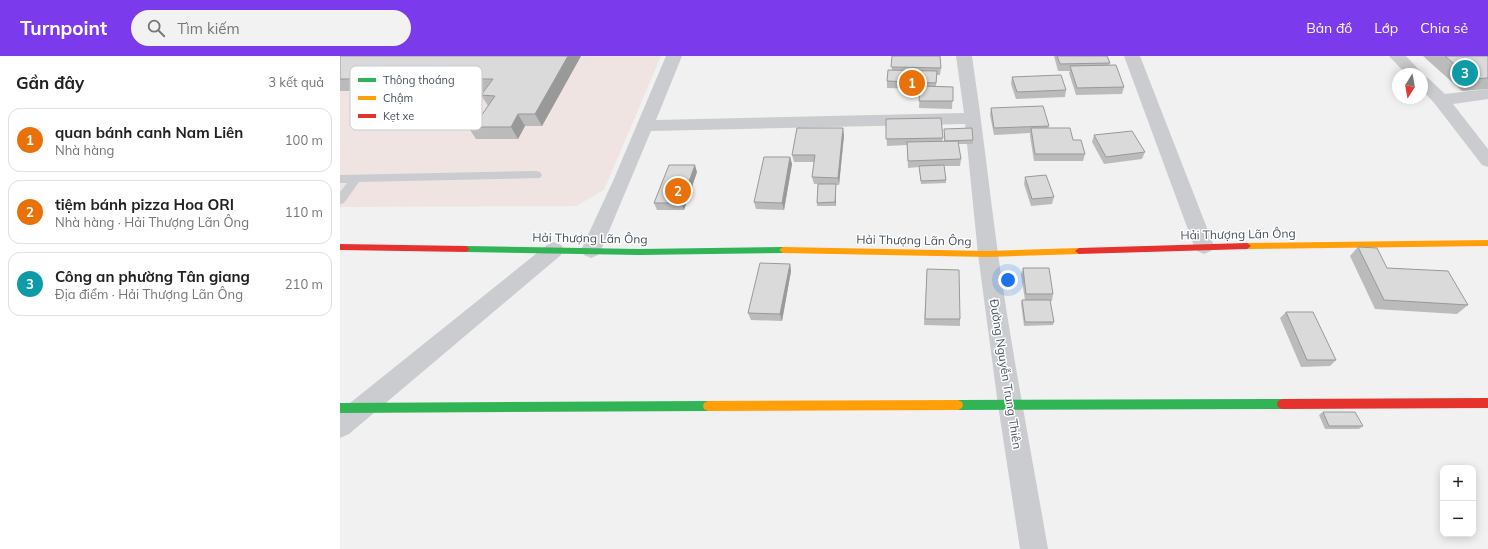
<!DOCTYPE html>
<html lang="vi">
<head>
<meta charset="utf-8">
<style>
	body { margin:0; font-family:Mulish,sans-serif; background:#f2f2f2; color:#222 }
	.controls { position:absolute; right:12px; bottom:12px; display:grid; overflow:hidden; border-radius:8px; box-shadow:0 2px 10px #0003 }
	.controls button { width:36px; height:36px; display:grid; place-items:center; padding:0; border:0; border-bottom:1px solid #e0e0e0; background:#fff; color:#222; font:20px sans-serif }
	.compass { position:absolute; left:1052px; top:12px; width:36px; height:36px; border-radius:50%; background:#fff; box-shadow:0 2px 10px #0003; rotate:191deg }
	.you { position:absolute; left:668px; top:224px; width:14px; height:14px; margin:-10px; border:3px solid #fff; border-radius:50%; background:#1a73e8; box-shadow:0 0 0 6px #1a73e833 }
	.badge { display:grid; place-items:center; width:26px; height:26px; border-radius:50%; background:#7c3aed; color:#fff; font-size:13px; font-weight:700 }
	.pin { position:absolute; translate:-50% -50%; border:2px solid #fff; box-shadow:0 1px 4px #0006 }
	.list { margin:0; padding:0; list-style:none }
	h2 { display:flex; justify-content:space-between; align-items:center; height:52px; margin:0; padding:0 16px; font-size:17px }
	h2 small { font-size:13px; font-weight:400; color:#767676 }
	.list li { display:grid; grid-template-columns:26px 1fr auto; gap:12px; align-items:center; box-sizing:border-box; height:64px; margin:0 8px 8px; padding:0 8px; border:1px solid #e0e0e0; border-radius:12px }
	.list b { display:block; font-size:15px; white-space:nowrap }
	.list p { margin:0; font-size:13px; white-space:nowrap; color:#767676 }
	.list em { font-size:13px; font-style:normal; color:#767676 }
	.icon { flex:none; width:22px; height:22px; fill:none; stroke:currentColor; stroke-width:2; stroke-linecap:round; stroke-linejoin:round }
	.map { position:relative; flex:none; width:1148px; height:493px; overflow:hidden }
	header { display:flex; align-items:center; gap:24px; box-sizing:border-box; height:56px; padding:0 20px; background:#7c3aed; color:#fff }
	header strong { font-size:19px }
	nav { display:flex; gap:22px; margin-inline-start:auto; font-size:14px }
	.search { width:280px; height:36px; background:#f2f2f2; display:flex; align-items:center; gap:10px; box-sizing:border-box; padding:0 14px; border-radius:22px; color:#767676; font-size:15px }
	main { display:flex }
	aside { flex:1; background:#fff }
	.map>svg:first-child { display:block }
	.medical { fill:#efe4e2 }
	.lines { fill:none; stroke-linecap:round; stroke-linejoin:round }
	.lane { fill:#cacccf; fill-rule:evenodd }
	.street { fill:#cacccf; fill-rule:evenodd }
	.fast { fill:#30b455; fill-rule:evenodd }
	.slow { fill:#ff9f0a; fill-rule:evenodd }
	.jam { fill:#e5322d; fill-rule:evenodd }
	.wall { fill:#bbbbbc }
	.shaded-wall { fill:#999 }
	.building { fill:#dadadb; stroke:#999 }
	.labels { text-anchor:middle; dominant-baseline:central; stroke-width:3; stroke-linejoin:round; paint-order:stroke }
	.street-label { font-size:12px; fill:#47535d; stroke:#fff }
	.key { fill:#fff; stroke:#c8cbce; stroke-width:1 }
	.key-label { font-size:11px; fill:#47535d }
</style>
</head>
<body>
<header>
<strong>Turnpoint</strong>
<div class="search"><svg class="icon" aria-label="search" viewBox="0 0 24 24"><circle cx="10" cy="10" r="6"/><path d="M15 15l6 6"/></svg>Tìm kiếm</div>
<nav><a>Bản đồ</a><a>Lớp</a><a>Chia sẻ</a></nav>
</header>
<main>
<aside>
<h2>Gần đây<small>3 kết quả</small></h2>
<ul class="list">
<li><span class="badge" style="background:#e8710a">1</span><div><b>quan bánh canh Nam Liên</b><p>Nhà hàng</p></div><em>100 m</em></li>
<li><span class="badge" style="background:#e8710a">2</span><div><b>tiệm bánh pizza Hoa ORI</b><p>Nhà hàng · Hải Thượng Lãn Ông</p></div><em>110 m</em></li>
<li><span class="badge" style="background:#0f9aa8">3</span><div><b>Công an phường Tân giang</b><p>Địa điểm · Hải Thượng Lãn Ông</p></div><em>210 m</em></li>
</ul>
</aside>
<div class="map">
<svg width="1148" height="493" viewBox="0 0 1148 493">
	<rect width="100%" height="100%" fill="#f1f1f1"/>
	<path class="medical" d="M 0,0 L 321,0 L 264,134 L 236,150 L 0,151 Z"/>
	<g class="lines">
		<path class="lane" d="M 196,115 L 200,116 L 202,119 L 200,122 L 19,126 L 4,147 L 0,148 L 0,136 L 7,127 L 0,127 L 0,119 Z"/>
		<path class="street" d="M 326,0 L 342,0 L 316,64 L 624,57 L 616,0 L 632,0 C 642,66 649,132 658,198 C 672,297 691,395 708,493 L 680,493 L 658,349 L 638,198 L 625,68 L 311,75 L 261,194 L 258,199 L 251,202 L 244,199 L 241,194 L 273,125 Z
			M 784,0 L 800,0 L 874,190 L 871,195 L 864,198 L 857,195 L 854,190 Z
			M 1049,0 L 1066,0 L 1083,18 L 1082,19 L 1082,18 L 1066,18 Z
			M 1082,20 L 1088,22 L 1105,38 L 1148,33 L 1148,43 L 1113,48 L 1148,93 L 1148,111 L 1142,109 L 1095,48 L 1082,34 Z
			M 214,186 L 221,189 L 224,194 L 221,199 L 9,378 L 0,382 L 0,355 L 207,189 Z"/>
		<path class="fast" d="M 126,190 L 299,193 L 443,191 L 447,194 L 443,197 L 299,199 L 126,196 L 122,193 Z
			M 942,343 L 946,345 L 947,348 L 946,351 L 942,353 L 618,354 L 614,352 L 613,349 L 614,346 L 618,344 Z
			M 368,345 L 372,347 L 373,350 L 372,353 L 368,355 L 0,357 L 0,347 Z"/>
		<path class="slow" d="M 1148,184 L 1148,190 L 907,193 L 903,190 L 907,187 Z
			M 443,191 L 648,195 L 739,192 L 743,195 L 739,198 L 648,201 L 443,197 L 439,194 Z
			M 618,344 L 622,346 L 623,349 L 622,352 L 618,354 L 368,355 L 364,353 L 363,350 L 364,347 L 368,345 Z"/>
		<path class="jam" d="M 907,187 L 911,190 L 907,193 L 739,198 L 735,195 L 739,192 Z
			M 0,188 L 126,190 L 130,193 L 126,196 L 0,194 Z
			M 1148,342 L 1148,352 L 942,353 L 938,351 L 937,348 L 938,345 L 942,343 Z"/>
	</g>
	<path class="wall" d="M 0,0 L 241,0 L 202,70 L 185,70 L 178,83 L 136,83 L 128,71 L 141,60 L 148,50 L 141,39 L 144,35 L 0,35 Z
		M 552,0 L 601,12 L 600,19 L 597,19 L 596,30 L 613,31 L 612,53 L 579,52 L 580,33 L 547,32 L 547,25 L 552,14 Z
		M 714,0 L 767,0 L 770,7 L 769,9 L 784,31 L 782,38 L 736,39 L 729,17 L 730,15 L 718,15 Z
		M 1083,0 L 1148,0 L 1148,33 L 1122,35 Z
		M 672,21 L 726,34 L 725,41 L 676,43 L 671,28 Z
		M 651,52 L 709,70 L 708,72 L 733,84 L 745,98 L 743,105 L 694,105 L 690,80 L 690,77 L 654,79 L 650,59 Z
		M 546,63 L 603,82 L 602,85 L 604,85 L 604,73 L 633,84 L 633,88 L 618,88 L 621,103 L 620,110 L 604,110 L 606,124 L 606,127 L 581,128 L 579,111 L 568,112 L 567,89 L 547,90 Z
		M 504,79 L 499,129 L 496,129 L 496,150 L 477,150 L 477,147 L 478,128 L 474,128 L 472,121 L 474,106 L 454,106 L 452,99 Z
		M 754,79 L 805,96 L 802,103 L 764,108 L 752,86 Z
		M 450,101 L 452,108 L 444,154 L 416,153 L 414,146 Z
		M 357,116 L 344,154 L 317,154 L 314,147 Z
		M 685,121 L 714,141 L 712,148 L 691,150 L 684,128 Z
		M 1018,191 L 1047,212 L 1128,249 L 1117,258 L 1035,253 L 1010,200 Z
		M 450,208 L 451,215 L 442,265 L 411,264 L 408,257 Z
		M 683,212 L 713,238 L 712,245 L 710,245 L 714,266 L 713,269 L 684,270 L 681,247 L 682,244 L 685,244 L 681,219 Z
		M 587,213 L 620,263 L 620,270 L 584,269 Z
		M 946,256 L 996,304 L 990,310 L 961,311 L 940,262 Z
		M 983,356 L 1023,370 L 1019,373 L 985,373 L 979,359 Z"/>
	<path class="shaded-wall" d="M 228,0 L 241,0 L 202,70 L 195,58 Z
		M 178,58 L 185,70 L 178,83 L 171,71 Z
		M 503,72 L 504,79 L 499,129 L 498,122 Z
		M 450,101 L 452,108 L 444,154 L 442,147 Z
		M 355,109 L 357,116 L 344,154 L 341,147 Z
		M 496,128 L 496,150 L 495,146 Z
		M 450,208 L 451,215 L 442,265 L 440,258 Z"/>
	<path class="building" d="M 0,0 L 228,0 L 195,58 L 178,58 L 171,71 L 128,71 L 135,60 L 141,60 L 155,40 L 141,39 L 153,23 L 0,23 Z
		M 552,0 L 600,0 L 601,12 L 551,11 Z
		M 717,0 L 767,0 L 770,7 L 720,8 Z
		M 1105,0 L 1148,0 L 1148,22 L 1132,23 Z
		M 776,9 L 784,31 L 737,32 L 730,10 Z
		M 548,14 L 597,15 L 596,27 L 547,25 Z
		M 721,19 L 726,34 L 677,36 L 672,21 Z
		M 580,30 L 613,31 L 613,45 L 579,45 Z
		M 703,50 L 709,70 L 654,72 L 651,52 Z
		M 601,62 L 603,82 L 546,83 L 546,63 Z
		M 457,72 L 503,72 L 498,122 L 472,121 L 475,99 L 452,99 Z
		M 632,72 L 633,84 L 605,85 L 604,73 Z
		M 691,72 L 730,72 L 733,84 L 741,84 L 745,98 L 695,98 Z
		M 792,75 L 805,96 L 766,101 L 754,79 Z
		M 618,85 L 621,103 L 568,105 L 567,86 Z
		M 424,101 L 450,101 L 442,147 L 414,146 Z
		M 329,109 L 355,109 L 341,147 L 314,147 Z
		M 604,109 L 606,124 L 581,125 L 579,110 Z
		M 706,119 L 714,141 L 692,143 L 685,121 Z
		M 478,128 L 496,128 L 495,146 L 477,147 Z
		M 1018,191 L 1037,192 L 1047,212 L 1108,215 L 1128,249 L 1044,244 Z
		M 420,207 L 450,208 L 440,258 L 408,257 Z
		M 683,212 L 709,212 L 713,238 L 686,238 Z
		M 587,213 L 619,214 L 620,263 L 585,263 Z
		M 682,244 L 710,244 L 714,266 L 685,266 Z
		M 946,256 L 973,256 L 996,304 L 967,304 Z
		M 983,356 L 1015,356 L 1023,370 L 989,370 Z"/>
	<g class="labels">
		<g class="street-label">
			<text transform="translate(898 178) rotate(-1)">Hải Thượng Lãn Ông</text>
			<text transform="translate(250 182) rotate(1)">Hải Thượng Lãn Ông</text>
			<text transform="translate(574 184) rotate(1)">Hải Thượng Lãn Ông</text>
			<text transform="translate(666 318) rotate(81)">Đường Nguyễn Trung Thiên</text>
		</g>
	</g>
	<rect x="10" y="10" width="132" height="64" rx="6" class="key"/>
	<rect x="18" y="22" width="18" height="4" fill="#30b455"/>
	<rect x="18" y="40" width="18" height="4" fill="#ff9f0a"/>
	<rect x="18" y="58" width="18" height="4" fill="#e5322d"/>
	<g class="key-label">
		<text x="43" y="28">Thông thoáng</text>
		<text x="43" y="46">Chậm</text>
		<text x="43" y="64">Kẹt xe</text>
	</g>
</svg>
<div class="controls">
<button>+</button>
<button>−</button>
</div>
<svg class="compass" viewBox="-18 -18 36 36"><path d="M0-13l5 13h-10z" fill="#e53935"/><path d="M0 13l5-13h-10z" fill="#767676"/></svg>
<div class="you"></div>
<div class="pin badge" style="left:572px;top:27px;background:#e8710a">1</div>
<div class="pin badge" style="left:338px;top:135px;background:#e8710a">2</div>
<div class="pin badge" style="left:1125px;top:17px;background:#0f9aa8">3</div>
</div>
</main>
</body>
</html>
